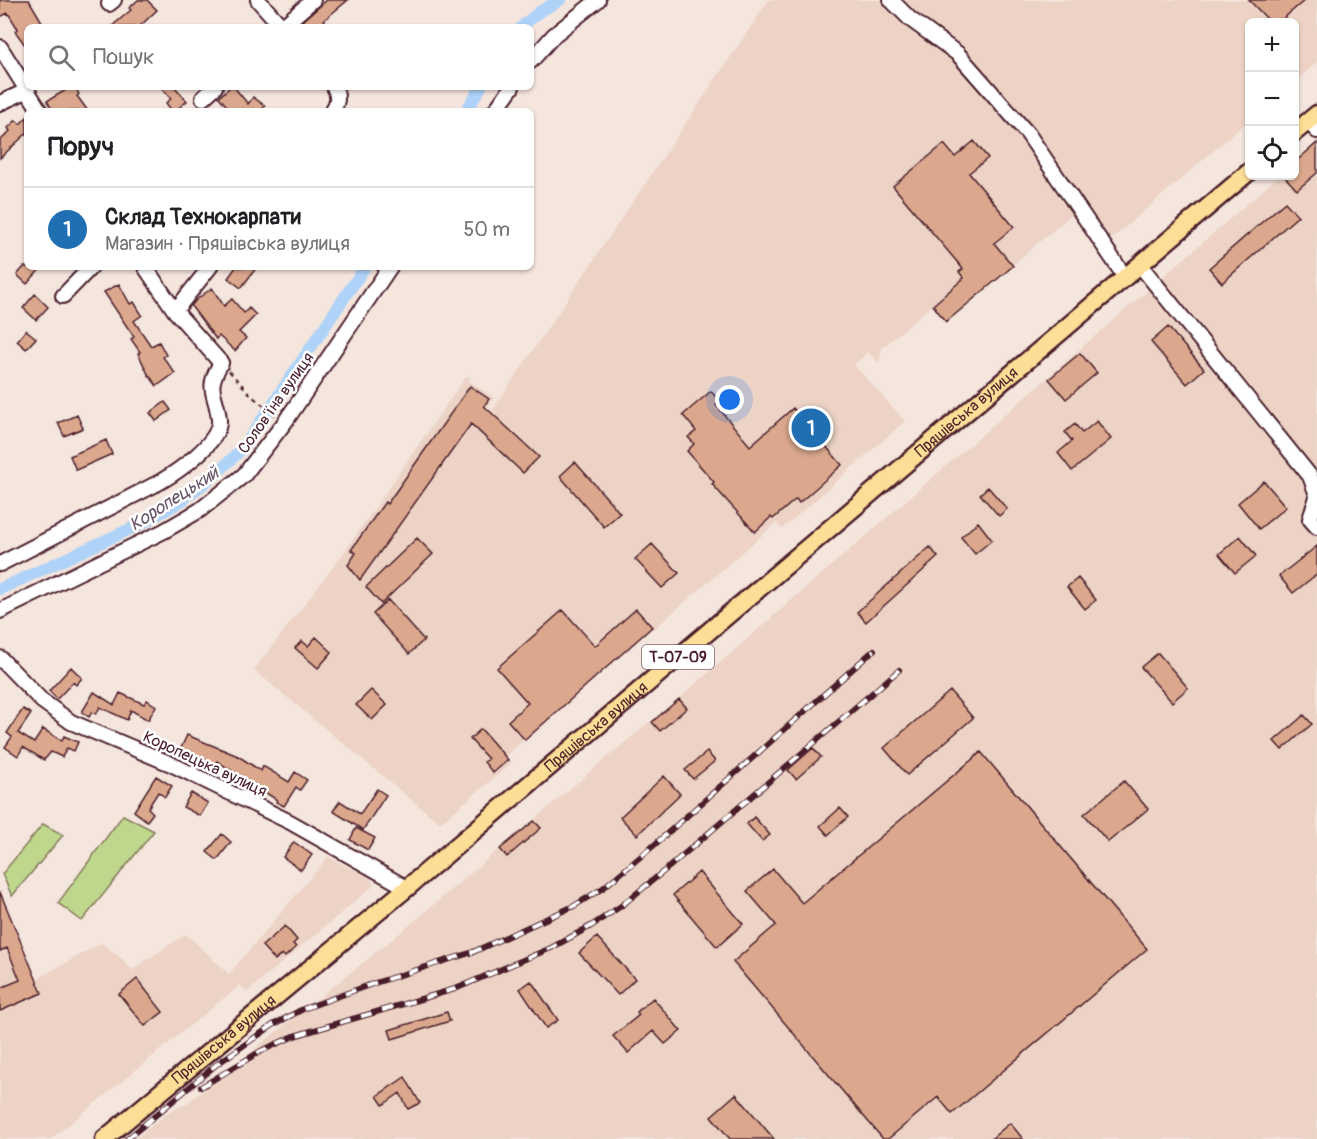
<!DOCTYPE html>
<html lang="uk">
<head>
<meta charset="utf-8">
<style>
	body { margin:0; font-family:Pangolin,sans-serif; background:#f6f6f6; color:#202124 }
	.controls { position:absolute; right:18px; top:18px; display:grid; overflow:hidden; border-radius:9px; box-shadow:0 2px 4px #0004 }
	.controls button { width:54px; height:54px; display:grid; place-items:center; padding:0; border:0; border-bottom:2px solid #e0e0e0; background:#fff; color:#202124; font:30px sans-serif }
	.you { position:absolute; left:730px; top:400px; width:21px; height:21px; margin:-15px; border:4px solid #fff; border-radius:50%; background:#1a73e8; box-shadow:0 0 0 9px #1a73e833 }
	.badge { display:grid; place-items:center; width:39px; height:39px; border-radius:50%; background:#1f6fb2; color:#fff; font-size:20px; font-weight:700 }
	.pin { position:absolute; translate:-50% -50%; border:3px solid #fff; box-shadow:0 2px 6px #0006 }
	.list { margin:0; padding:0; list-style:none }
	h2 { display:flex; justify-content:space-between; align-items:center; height:78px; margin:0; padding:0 24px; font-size:26px }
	h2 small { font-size:20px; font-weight:400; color:#757577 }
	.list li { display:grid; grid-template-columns:39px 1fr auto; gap:18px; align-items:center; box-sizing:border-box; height:84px; padding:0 24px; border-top:2px solid #e0e0e0 }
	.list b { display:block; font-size:22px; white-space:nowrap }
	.list p { margin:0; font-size:20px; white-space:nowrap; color:#757577 }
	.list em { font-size:20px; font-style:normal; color:#757577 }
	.icon { flex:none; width:33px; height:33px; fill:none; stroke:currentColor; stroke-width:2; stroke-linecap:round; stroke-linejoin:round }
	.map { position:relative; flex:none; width:1317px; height:1139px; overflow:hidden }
	.search { position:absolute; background:#fff; box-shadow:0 2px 4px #0004; left:24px; top:24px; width:510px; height:66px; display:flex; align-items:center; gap:15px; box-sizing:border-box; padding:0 21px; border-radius:9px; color:#757577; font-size:22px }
	.panel { position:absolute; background:#fff; box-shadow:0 2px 4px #0004; left:24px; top:108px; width:510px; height:162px; border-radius:9px }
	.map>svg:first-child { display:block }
	.built { fill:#ecd3c5 }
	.green { fill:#bfd78d; stroke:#847b5c; stroke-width:1.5 }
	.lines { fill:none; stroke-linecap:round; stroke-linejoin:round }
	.canal { stroke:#afd3f8; stroke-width:12 }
	.building { fill:#dba88e; stroke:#4a1f2b; stroke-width:1.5 }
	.minor-casing { stroke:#4a1f2b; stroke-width:18 }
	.major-casing { stroke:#4a1f2b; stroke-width:21 }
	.path { stroke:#4a1f2b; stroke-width:2; stroke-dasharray:4.5 4.5; stroke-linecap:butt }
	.minor { stroke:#fff; stroke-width:14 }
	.major { stroke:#fcde96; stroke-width:16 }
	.rail-casing { stroke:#4a1f2b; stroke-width:6 }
	.rail { stroke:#fff; stroke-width:4; stroke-dasharray:11; stroke-linecap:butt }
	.labels { text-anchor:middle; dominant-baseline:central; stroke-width:5; stroke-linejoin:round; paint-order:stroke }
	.shield { fill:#fff; stroke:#80626b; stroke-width:1.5 }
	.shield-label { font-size:15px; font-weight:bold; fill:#4a1f2b }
	.street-label { font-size:16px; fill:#4a1f2b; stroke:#fff }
	.water-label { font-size:18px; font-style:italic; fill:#685568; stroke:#fff }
</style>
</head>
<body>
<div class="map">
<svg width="1317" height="1139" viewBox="0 0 1317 1139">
	<rect width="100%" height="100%" fill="#f4e5dd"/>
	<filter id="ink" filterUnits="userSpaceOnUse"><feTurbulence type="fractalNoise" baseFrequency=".0167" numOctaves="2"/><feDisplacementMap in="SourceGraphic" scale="12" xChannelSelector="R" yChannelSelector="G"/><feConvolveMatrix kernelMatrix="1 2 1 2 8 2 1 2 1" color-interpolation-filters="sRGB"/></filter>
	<g filter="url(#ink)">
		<path class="built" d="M 769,0 L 1317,0 L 1317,62 L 1295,82 L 1294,22 L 1250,22 L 1249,120 L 1100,249 L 1071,215 L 946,322 L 932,305 L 882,348 L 879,363 L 868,352 L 854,365 L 905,421 L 782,529 L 776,523 L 654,629 L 652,628 L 505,756 L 512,763 L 440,823 L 254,670 L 343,554 L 467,375 L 470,378 L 469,381 L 494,398 L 487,407 L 492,411 Z
			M 1317,143 L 1317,1139 L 135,1139 L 172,1110 L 186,1104 L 399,934 L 648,723 L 652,722 L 1279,176 L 1294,176 L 1295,162 Z
			M 328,857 L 370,878 L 373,882 L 372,887 L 247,992 L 240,985 L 51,1139 L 0,1139 L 0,892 L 37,979 L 101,943 L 122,959 L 132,970 L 186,934 L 229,974 Z"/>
		<path class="green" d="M 123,815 L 154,831 L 82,921 L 58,903 Z
			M 43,824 L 63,835 L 12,896 L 2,874 Z"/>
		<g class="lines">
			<path class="canal" d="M 521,27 L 539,12 L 560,0
				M 466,111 L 481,87
				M 0,589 L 141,524 L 181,501 L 215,475 L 243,448 L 365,267"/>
		</g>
		<path class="building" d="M 0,0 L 29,0 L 45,27 L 27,27 L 27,48 L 15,31 L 18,29 L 8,13 L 0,17 Z
			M 138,0 L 147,0 L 157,10 L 139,27 L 111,27 L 131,10 L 129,8 Z
			M 327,0 L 348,0 L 324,20 L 330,27 L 296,27 Z
			M 1249,0 L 1305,0 L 1279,22 L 1270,22 Z
			M 71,87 L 75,87 L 79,94 L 77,96 L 88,111 L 53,111 L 47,101 Z
			M 161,87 L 175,87 L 187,101 L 175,111 L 172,111 L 166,103 L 171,99 Z
			M 230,87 L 234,87 L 248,104 L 253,97 L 265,106 L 261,111 L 231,111 L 219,97 Z
			M 27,117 L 27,133 L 0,158 L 0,141 L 10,131 L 8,128 L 16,120 L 20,124 Z
			M 974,141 L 988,158 L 969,173 L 1014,227 L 994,243 L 1013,266 L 946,322 L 933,305 L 964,278 L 959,272 L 963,269 L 893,186 L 944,144 L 955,157 Z
			M 1317,143 L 1317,173 L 1297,190 L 1284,176 L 1294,176 L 1294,163 Z
			M 1285,202 L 1298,216 L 1222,283 L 1209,268 Z
			M 24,267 L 42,267 L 27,284 L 17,275 Z
			M 236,267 L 257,267 L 241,288 L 228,278 Z
			M 119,284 L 130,304 L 134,302 L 142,315 L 134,321 L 151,346 L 159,342 L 166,355 L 163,357 L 175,373 L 157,386 L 148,374 L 138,353 L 140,352 L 131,339 L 134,337 L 104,292 Z
			M 212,288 L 224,306 L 232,299 L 244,313 L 249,308 L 256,315 L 239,332 L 246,338 L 235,351 L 219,336 L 216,339 L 191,306 L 196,300 Z
			M 35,294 L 48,307 L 36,320 L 23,308 Z
			M 1168,327 L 1204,369 L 1187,384 L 1151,342 Z
			M 26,330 L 36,338 L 26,349 L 17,341 Z
			M 1080,353 L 1097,373 L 1066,399 L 1049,379 Z
			M 470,386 L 489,399 L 484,406 L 539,457 L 523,473 L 471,424 L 360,580 L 348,565 L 356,553 L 351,550 L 385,502 L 387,504 Z
			M 711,391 L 720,402 L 716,405 L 750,446 L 793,408 L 842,465 L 799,503 L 796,499 L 773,519 L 771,517 L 755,532 L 712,484 L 714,482 L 687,451 L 694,444 L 688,437 L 696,431 L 683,415 Z
			M 165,402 L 171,410 L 156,421 L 150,413 Z
			M 77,415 L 83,428 L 64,436 L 58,423 Z
			M 1097,421 L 1111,439 L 1072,471 L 1058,453 L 1072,441 L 1065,432 L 1075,424 L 1082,433 Z
			M 106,440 L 112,454 L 76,470 L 70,456 Z
			M 575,462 L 620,513 L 604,527 L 560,476 Z
			M 1264,481 L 1286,507 L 1259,529 L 1238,503 Z
			M 988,487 L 1007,509 L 999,516 L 980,494 Z
			M 978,522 L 992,540 L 975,554 L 961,537 Z
			M 1240,536 L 1256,556 L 1235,573 L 1219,554 Z
			M 417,538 L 433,554 L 381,604 L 366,587 Z
			M 652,544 L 679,573 L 662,588 L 635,559 Z
			M 1317,546 L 1317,574 L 1293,593 L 1279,576 Z
			M 930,547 L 938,557 L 866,622 L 857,612 Z
			M 1078,578 L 1096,600 L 1085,609 L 1067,587 Z
			M 388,600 L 424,640 L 409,654 L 373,614 Z
			M 636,609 L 652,627 L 525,740 L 508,721 L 528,703 L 497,668 L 563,610 L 595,646 Z
			M 316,637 L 332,652 L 318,668 L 295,648 L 302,641 L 308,646 Z
			M 1158,653 L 1188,688 L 1172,702 L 1141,667 Z
			M 71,667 L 82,678 L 76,685 L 73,682 L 57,699 L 49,691 Z
			M 371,690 L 387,705 L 372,720 L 356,705 Z
			M 950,691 L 973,718 L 907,775 L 884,748 Z
			M 94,692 L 114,705 L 120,693 L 144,704 L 147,700 L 156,706 L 148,720 L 131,710 L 127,720 L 100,707 L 96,714 L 92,712 L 89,717 L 82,712 Z
			M 679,699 L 687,708 L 660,731 L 652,722 Z
			M 23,709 L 31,714 L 18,733 L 34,743 L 43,729 L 62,741 L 64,736 L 78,742 L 74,751 L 67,748 L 62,757 L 51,752 L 44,760 L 23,747 L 18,756 L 5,747 L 12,737 L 7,733 Z
			M 1304,715 L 1312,724 L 1282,750 L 1274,741 Z
			M 481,729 L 508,760 L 493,773 L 484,762 L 488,759 L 470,739 Z
			M 187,735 L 238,756 L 261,771 L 263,766 L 289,782 L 295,772 L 307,780 L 300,790 L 296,787 L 284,806 L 276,802 L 277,800 L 217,761 L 212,771 L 202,766 L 205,761 L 180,750 Z
			M 813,748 L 821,757 L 796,779 L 788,770 Z
			M 707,752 L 715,761 L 693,779 L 685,770 Z
			M 981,752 L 1147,949 L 952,1114 L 938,1097 L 888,1139 L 883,1139 L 733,962 L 776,925 L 747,891 L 773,869 L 802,903 Z
			M 156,776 L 172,786 L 165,797 L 158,792 L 148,808 L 153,813 L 147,821 L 134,811 Z
			M 664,776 L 680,794 L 637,835 L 620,817 Z
			M 1124,781 L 1148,809 L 1108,842 L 1084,814 Z
			M 377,789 L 386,795 L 363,830 L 333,811 L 340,801 L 360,814 Z
			M 191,793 L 208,803 L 200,816 L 183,807 Z
			M 840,808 L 848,817 L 828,835 L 820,826 Z
			M 754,817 L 770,835 L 762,841 L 747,824 Z
			M 534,821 L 541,828 L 507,857 L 500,849 Z
			M 356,828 L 375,838 L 368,850 L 350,840 Z
			M 222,834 L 231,842 L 217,860 L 207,852 Z
			M 294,842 L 312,855 L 301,870 L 283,857 Z
			M 699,872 L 743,924 L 717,947 L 673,895 Z
			M 0,892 L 42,993 L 0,1011 L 0,988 L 20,980 L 7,948 L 0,951 Z
			M 285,926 L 297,940 L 293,944 L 296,947 L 285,957 L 282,954 L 275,960 L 262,946 Z
			M 597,937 L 635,979 L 618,995 L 579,953 Z
			M 137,979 L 163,1012 L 145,1026 L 119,994 Z
			M 531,981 L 558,1020 L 546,1028 L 520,989 Z
			M 653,998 L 681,1031 L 665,1044 L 653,1031 L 628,1053 L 613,1036 L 639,1015 L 637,1012 Z
			M 447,1012 L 450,1021 L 392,1039 L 389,1030 Z
			M 405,1077 L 420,1103 L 408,1109 L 400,1093 L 383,1105 L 377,1096 Z
			M 736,1094 L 774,1139 L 730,1139 L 711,1116 Z
			M 1010,1123 L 1023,1139 L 991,1139 Z"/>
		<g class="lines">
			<defs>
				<path id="minor" d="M 258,0 L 282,27
					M 891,0 L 910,19 L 958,54 L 1028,134 L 1125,277
					M 109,4 L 114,0
					M 282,27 L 313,0
					M 0,47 L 40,111
					M 531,61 L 554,35 L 598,0
					M 203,98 L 215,87
					M 0,103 L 26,91
					M 332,111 C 338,103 339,96 334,87
					M 495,111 L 512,87
					M 1308,121 L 1317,131
					M 1140,265 L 1310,476 L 1317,495
					M 63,296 L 91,267
					M 175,311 L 210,267
					M 1317,497 L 1310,519 L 1317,527
					M 0,564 L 160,482 C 177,472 221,442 219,420 C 217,393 204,391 221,363 L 175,311 L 145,267
					M 0,611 L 164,531 L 200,510 L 244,475 L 285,422 L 390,267
					M 0,658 L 42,701 L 71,722 L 171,764 L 290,822 L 407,888"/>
				<g id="major">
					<path d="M 1294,133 L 1317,114"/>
					<path id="s1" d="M 104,1139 L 407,888 L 1250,171"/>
				</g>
			</defs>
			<use href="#minor" class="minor-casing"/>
			<use href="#major" class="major-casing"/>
			<path class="path" d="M 229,371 L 253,397 L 275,415"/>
			<use href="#minor" class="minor"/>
			<use href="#major" class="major"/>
			<defs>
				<path id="rail" d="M 201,1087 L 261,1051 L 294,1036 L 455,989 L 551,948 L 591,926 L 621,906 L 669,867 L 899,670
					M 127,1139 L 217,1064 L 273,1025 L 303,1009 L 375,983 L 473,952 L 574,906 L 603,888 L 652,847 L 874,650"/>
			</defs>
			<use href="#rail" class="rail-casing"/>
			<use href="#rail" class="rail"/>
		</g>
	</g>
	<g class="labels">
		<rect class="shield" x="642" y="645" width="72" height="24" rx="4.5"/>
		<g class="shield-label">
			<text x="678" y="657">Т-07-09</text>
		</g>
		<g class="street-label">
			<text transform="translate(276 403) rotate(-55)">Соловʼїна вулиця</text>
			<text stroke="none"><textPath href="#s1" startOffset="1128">Пряшівська вулиця</textPath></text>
			<text stroke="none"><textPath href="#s1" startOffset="642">Пряшівська вулиця</textPath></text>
			<text transform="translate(205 764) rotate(25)">Коропецька вулиця</text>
			<text stroke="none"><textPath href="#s1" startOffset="156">Пряшівська вулиця</textPath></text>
		</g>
		<g class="water-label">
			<text transform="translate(174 499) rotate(-33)">Коропецький</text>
		</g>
	</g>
</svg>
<div class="controls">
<button>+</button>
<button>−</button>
<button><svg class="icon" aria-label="locate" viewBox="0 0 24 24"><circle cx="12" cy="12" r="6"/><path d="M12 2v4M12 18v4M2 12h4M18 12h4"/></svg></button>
</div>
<div class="you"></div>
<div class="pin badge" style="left:811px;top:428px">1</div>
<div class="search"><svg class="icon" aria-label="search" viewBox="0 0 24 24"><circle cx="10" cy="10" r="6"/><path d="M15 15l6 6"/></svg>Пошук</div>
<section class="panel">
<h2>Поруч<small></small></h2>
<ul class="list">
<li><span class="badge">1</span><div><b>Склад Технокарпати</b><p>Магазин · Пряшівська вулиця</p></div><em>50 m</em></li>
</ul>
</section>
</div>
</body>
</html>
